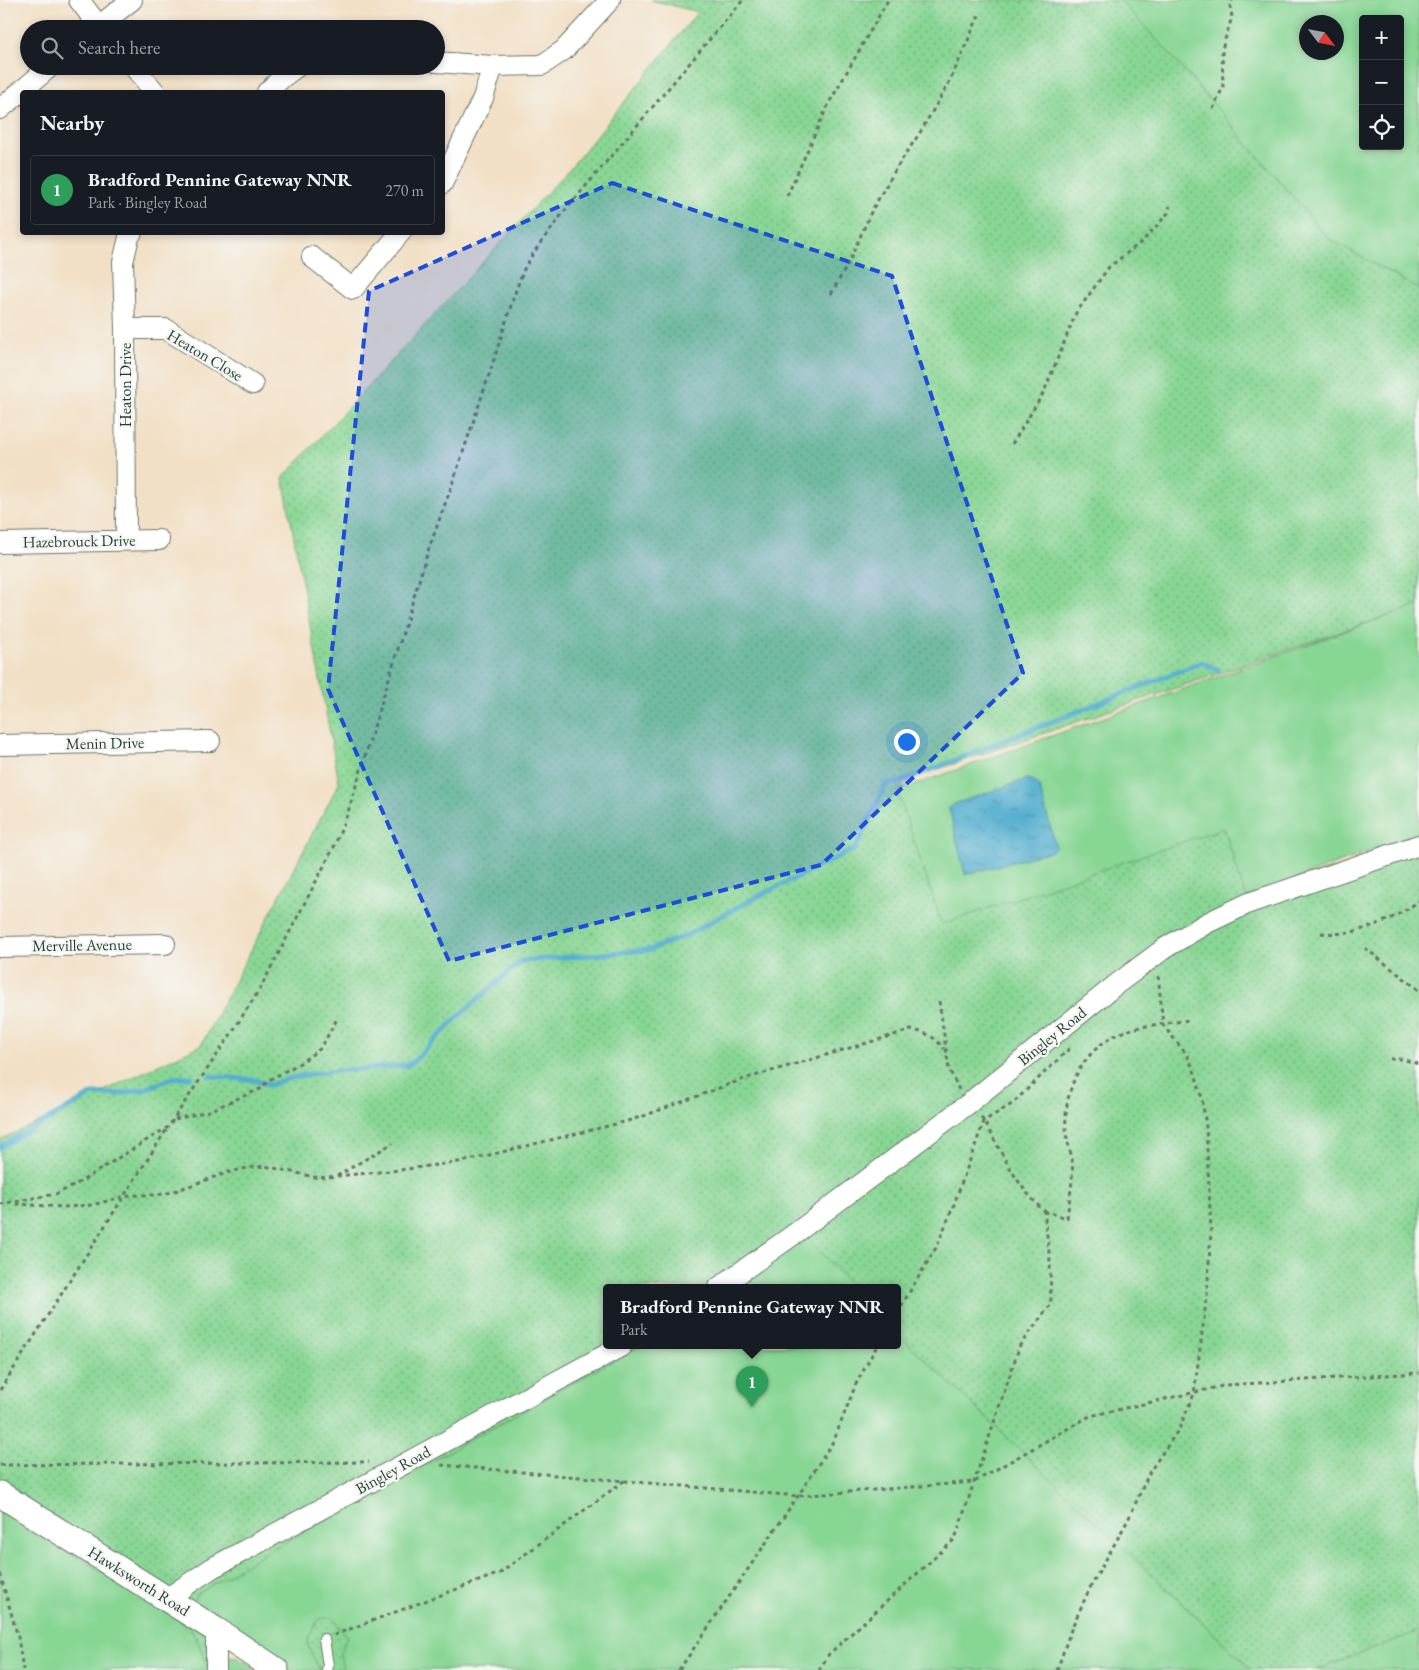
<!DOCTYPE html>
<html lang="en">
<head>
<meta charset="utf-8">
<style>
	body { margin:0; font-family:"EB Garamond",serif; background:#20242c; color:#f1f3f6 }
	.controls { position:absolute; right:15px; top:15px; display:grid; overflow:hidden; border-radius:5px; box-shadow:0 2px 8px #0003 }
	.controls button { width:45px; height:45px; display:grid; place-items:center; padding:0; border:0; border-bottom:1px solid #363941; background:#171b24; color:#f1f3f6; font:25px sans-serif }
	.compass { position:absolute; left:1299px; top:15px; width:45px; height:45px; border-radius:50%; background:#171b24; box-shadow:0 2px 8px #0003; rotate:122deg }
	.you { position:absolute; left:906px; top:741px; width:18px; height:18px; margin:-12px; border:4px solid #fff; border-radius:50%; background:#1a73e8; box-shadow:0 0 0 8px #1a73e833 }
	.badge { display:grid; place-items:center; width:32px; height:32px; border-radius:50%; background:#7c3aed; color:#fff; font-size:16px; font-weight:700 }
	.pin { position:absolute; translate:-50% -41px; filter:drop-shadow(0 1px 2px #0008) }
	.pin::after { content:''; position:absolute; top:26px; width:18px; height:15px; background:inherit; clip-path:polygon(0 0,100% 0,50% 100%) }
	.popup { position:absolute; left:603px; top:1284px; width:298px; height:65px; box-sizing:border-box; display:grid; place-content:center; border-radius:5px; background:#171b24; filter:drop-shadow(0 1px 4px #0005); font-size:16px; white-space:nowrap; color:#9ea1a6 }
	.popup b { font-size:19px; color:#f1f3f6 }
	.popup::after { content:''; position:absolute; left:50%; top:100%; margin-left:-10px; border:10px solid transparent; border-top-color:#171b24 }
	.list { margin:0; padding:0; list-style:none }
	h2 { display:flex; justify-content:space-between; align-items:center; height:65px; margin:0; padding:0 20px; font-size:21px }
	h2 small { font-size:16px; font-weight:400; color:#9ea1a6 }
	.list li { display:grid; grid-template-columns:32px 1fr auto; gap:15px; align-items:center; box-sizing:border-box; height:70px; margin:0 10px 10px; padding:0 10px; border:1px solid #363941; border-radius:5px }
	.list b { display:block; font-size:19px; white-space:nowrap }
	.list p { margin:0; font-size:16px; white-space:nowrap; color:#9ea1a6 }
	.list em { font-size:16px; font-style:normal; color:#9ea1a6 }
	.icon { flex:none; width:28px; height:28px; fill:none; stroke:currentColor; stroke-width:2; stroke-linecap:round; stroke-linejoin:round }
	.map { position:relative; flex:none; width:1419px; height:1670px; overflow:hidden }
	.search { position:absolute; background:#171b24; box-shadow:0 2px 8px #0003; left:20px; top:20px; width:425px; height:55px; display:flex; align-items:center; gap:12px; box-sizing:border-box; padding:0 18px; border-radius:28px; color:#9ea1a6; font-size:19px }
	.panel { position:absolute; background:#171b24; box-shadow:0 2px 8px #0003; left:20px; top:90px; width:425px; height:145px; border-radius:5px }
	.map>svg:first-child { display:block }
	.grass { fill:url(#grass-dots); stroke:#548a64; fill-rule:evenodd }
	.park { fill:#88d694; stroke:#548a64; fill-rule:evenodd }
	.water { fill:url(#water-ripples); stroke:#387682 }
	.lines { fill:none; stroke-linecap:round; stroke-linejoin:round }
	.stream { stroke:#51aecf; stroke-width:5 }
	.service-casing { stroke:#697667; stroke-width:12 }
	.minor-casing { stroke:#697667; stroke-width:22 }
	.tertiary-casing { stroke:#697667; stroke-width:27 }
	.path { stroke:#697667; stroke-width:3; stroke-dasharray:4 4; stroke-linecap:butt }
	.service { stroke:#fff; stroke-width:10 }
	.minor { stroke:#fff; stroke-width:20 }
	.tertiary { stroke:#fff; stroke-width:25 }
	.marked { fill:#1d4ed8; fill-opacity:0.2; stroke:#1d4ed8; stroke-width:4; stroke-dasharray:10 6; stroke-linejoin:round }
	.labels { text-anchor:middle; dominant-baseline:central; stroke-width:4.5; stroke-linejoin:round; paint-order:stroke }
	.street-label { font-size:16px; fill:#1f3d34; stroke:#f6f6f2 }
</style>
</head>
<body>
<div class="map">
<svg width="1419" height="1670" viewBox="0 0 1419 1670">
	<defs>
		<pattern id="grass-dots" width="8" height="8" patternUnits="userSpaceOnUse" patternTransform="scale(1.25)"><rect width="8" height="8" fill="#88d694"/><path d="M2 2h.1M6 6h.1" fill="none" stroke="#6faf7a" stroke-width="1.8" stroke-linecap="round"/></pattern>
		<pattern id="water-ripples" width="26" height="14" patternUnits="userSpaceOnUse" patternTransform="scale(1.25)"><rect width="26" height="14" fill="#51aecf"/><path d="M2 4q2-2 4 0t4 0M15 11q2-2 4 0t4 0" fill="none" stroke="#438fa9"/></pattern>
	</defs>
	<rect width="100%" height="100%" fill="#f6f6f2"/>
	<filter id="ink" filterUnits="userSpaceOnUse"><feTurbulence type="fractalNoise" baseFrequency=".02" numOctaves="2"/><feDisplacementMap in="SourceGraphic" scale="10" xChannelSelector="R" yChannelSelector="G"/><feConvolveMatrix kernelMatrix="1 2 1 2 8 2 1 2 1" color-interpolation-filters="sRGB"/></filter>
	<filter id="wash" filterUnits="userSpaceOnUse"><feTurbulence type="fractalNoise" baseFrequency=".0096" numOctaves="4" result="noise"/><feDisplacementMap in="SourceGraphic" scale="20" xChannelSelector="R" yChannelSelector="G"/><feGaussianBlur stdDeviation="1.12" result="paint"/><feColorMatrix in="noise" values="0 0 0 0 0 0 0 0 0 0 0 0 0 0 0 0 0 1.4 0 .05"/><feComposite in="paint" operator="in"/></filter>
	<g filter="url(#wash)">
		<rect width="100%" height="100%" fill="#f2e0c6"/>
		<path class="grass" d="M 651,0 L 1419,0 L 1419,605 L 901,782 L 948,919 L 1229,820 L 1246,893 L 1419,845 L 1419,1670 L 280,1670 L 217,1631 L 215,1670 L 0,1670 L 0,1140 L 201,1045 L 339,783 L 283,478 L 571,167 L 698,12 ZM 1363,19 L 1400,19 L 1400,146 L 1363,146 ZM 1306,22 L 1336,22 L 1336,52 L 1306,52 ZM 607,1288 L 897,1288 L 897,1346 L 607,1346 Z"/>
		<path class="park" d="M 1120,0 L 1419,0 L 1419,289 L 1328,238 L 1187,73 ZM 1363,19 L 1400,19 L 1400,146 L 1363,146 ZM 1306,22 L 1336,22 L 1336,52 L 1306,52 Z
			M 1419,605 L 1419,833 L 1246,897 L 1224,828 L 942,924 L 897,791 Z
			M 804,1236 L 854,1288 L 734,1288 Z
			M 897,1333 L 1252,1670 L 343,1670 L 340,1653 L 347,1637 L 332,1617 L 319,1619 C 302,1646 306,1643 320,1670 L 292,1670 L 198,1608 L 193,1600 L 197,1594 L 263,1554 L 640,1346 L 897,1346 Z
			M 0,1509 L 188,1625 L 197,1640 L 210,1670 L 0,1670 Z
			M 1419,1631 L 1419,1670 L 1317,1670 Z
			M 229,1656 L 235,1657 L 261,1670 L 218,1670 L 222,1662 Z"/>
		<path class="water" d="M 1027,779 L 1033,780 L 1039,785 L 1056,847 L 1052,851 L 965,875 L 949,808 L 954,804 Z"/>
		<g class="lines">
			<path class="stream" d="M 210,1076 L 254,1080 L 270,1085 C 306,1070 359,1070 398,1066 L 405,1066 L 413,1062 L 459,1016 L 521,961 L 649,950 L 687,935 L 751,900 L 856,848 L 886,784 L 900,782 L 1202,662 L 1218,670
				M 0,1147 L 93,1094 L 119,1094 L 145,1089 L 173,1078 L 191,1077"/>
		</g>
	</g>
	<g filter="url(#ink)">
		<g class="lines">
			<defs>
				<path id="service" d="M 324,1639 L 328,1666 L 327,1670"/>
				<path id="minor" d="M 79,0 L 101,29
					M 95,29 L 132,0
					M 436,62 L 493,66 L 542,65 L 564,50 L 610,0
					M 133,66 L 155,92
					M 267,92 L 283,77 L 298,66
					M 0,109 L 51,66
					M 442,184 L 483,98 L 493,66
					M 312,257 L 353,289 L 401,232
					M 125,329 L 166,329 L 253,384
					M 126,540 L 125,329 L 123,262 L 129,237 L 132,232
					M 0,543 L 159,540
					M 0,745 L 210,741
					M 0,947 L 165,944
					M 718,1288 L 793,1235 L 968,1104 L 1118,983 L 1165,948 L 1207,923 L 1249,903 L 1419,845
					M 166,1599 L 212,1568 L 622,1346
					M 216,1670 L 216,1630"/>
				<path id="tertiary" d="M 0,1494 L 216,1630 L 276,1670"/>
			</defs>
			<use href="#service" class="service-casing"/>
			<use href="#minor" class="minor-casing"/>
			<use href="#tertiary" class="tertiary-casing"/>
			<path class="path" d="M 1213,109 L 1223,87 L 1222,49 L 1232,17 L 1230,5 L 1232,0
				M 787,196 L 828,105 L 888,0
				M 831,294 L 848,264 L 872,210 L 897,167 L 921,131 L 950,81 L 979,15
				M 1012,444 L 1044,392 L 1076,313 L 1109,267 L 1144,240 L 1168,213 L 1170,206
				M 1321,933 C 1356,937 1391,921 1419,901
				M 1365,948 L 1419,990
				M 939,1001 L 949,1069 L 959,1090
				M 1390,1059 L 1401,1059 L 1419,1064
				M 175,1119 L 209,1111 L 260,1089 L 269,1080 L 300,1063 L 321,1048 L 337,1019
				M 337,1176 L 400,1170 L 465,1161 L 620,1123 L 641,1117 L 741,1080 L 911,1030 C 926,1032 935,1037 944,1049
				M 0,1204 L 56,1194 L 75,1185 L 168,1127 L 231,1034 L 261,987 L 335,845 L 348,812 L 428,551 L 452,485 L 489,375 L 516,290 L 524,269 L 534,252 L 563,213 L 743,0
				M 16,1204 L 64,1207 L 92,1205 L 122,1197 L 139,1195 L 158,1195 L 172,1192 L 226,1173 L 247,1168 L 265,1166 L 319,1178 L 337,1176 L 393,1143
				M 1044,1211 L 1067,1218 C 1069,1200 1074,1179 1072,1160 C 1071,1153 1068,1145 1067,1138 C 1061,1098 1077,1056 1114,1036 C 1134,1025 1166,1024 1189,1020
				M 897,1313 L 937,1246 L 953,1207 L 984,1121 L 1012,1104 L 1072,1046
				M 0,1390 L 167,1129
				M 0,1465 L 369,1462
				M 441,1465 L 798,1496 L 974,1482 L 1090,1416 L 1227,1385 L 1419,1373
				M 0,1574 L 18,1637 L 23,1670
				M 334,1635 L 500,1573 L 625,1480
				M 679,1670 L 798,1496 L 834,1440 L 856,1384 L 877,1346
				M 819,1670 L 829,1654 L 955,1539 L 1020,1345 L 1051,1304 L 1050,1260 L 1044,1211 C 1017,1187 1002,1153 984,1121 L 979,1116
				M 1057,1670 L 1072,1627 L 1090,1588 L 1128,1520 L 1150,1471 L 1179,1429 L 1194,1394 L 1207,1295 L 1211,1231 L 1206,1127 L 1202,1099 L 1195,1073 L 1187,1055 L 1163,1025 L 1158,974"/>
			<use href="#service" class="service"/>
			<use href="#minor" class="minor"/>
			<use href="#tertiary" class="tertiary"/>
		</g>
	</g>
	<path class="marked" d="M 612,183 L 892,276 L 1023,673 L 821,865 L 449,961 L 328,689 L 369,291 Z"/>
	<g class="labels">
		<g class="street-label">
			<text transform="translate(205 355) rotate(31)">Heaton Close</text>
			<text transform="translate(125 385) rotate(-90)">Heaton Drive</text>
			<text transform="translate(79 541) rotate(-1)">Hazebrouck Drive</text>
			<text transform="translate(105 743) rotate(-1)">Menin Drive</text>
			<text transform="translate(82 945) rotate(-1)">Merville Avenue</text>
			<text transform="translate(1052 1036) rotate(-39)">Bingley Road</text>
			<text transform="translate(393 1470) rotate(-29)">Bingley Road</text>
			<text transform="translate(139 1581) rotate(32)">Hawksworth Road</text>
		</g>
	</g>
</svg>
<div class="controls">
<button>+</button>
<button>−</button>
<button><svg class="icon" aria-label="locate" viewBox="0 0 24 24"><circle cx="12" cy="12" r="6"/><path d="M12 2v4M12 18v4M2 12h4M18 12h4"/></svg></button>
</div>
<svg class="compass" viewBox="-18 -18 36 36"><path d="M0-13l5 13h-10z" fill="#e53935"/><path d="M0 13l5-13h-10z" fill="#9ea1a6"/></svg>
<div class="you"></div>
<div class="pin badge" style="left:752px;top:1407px;background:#2e9e5b">1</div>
<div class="popup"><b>Bradford Pennine Gateway NNR</b>Park</div>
<div class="search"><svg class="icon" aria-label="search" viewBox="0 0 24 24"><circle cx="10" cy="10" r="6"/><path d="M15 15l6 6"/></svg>Search here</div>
<section class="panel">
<h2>Nearby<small></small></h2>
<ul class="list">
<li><span class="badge" style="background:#2e9e5b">1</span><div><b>Bradford Pennine Gateway NNR</b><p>Park · Bingley Road</p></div><em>270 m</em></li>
</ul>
</section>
</div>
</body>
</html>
